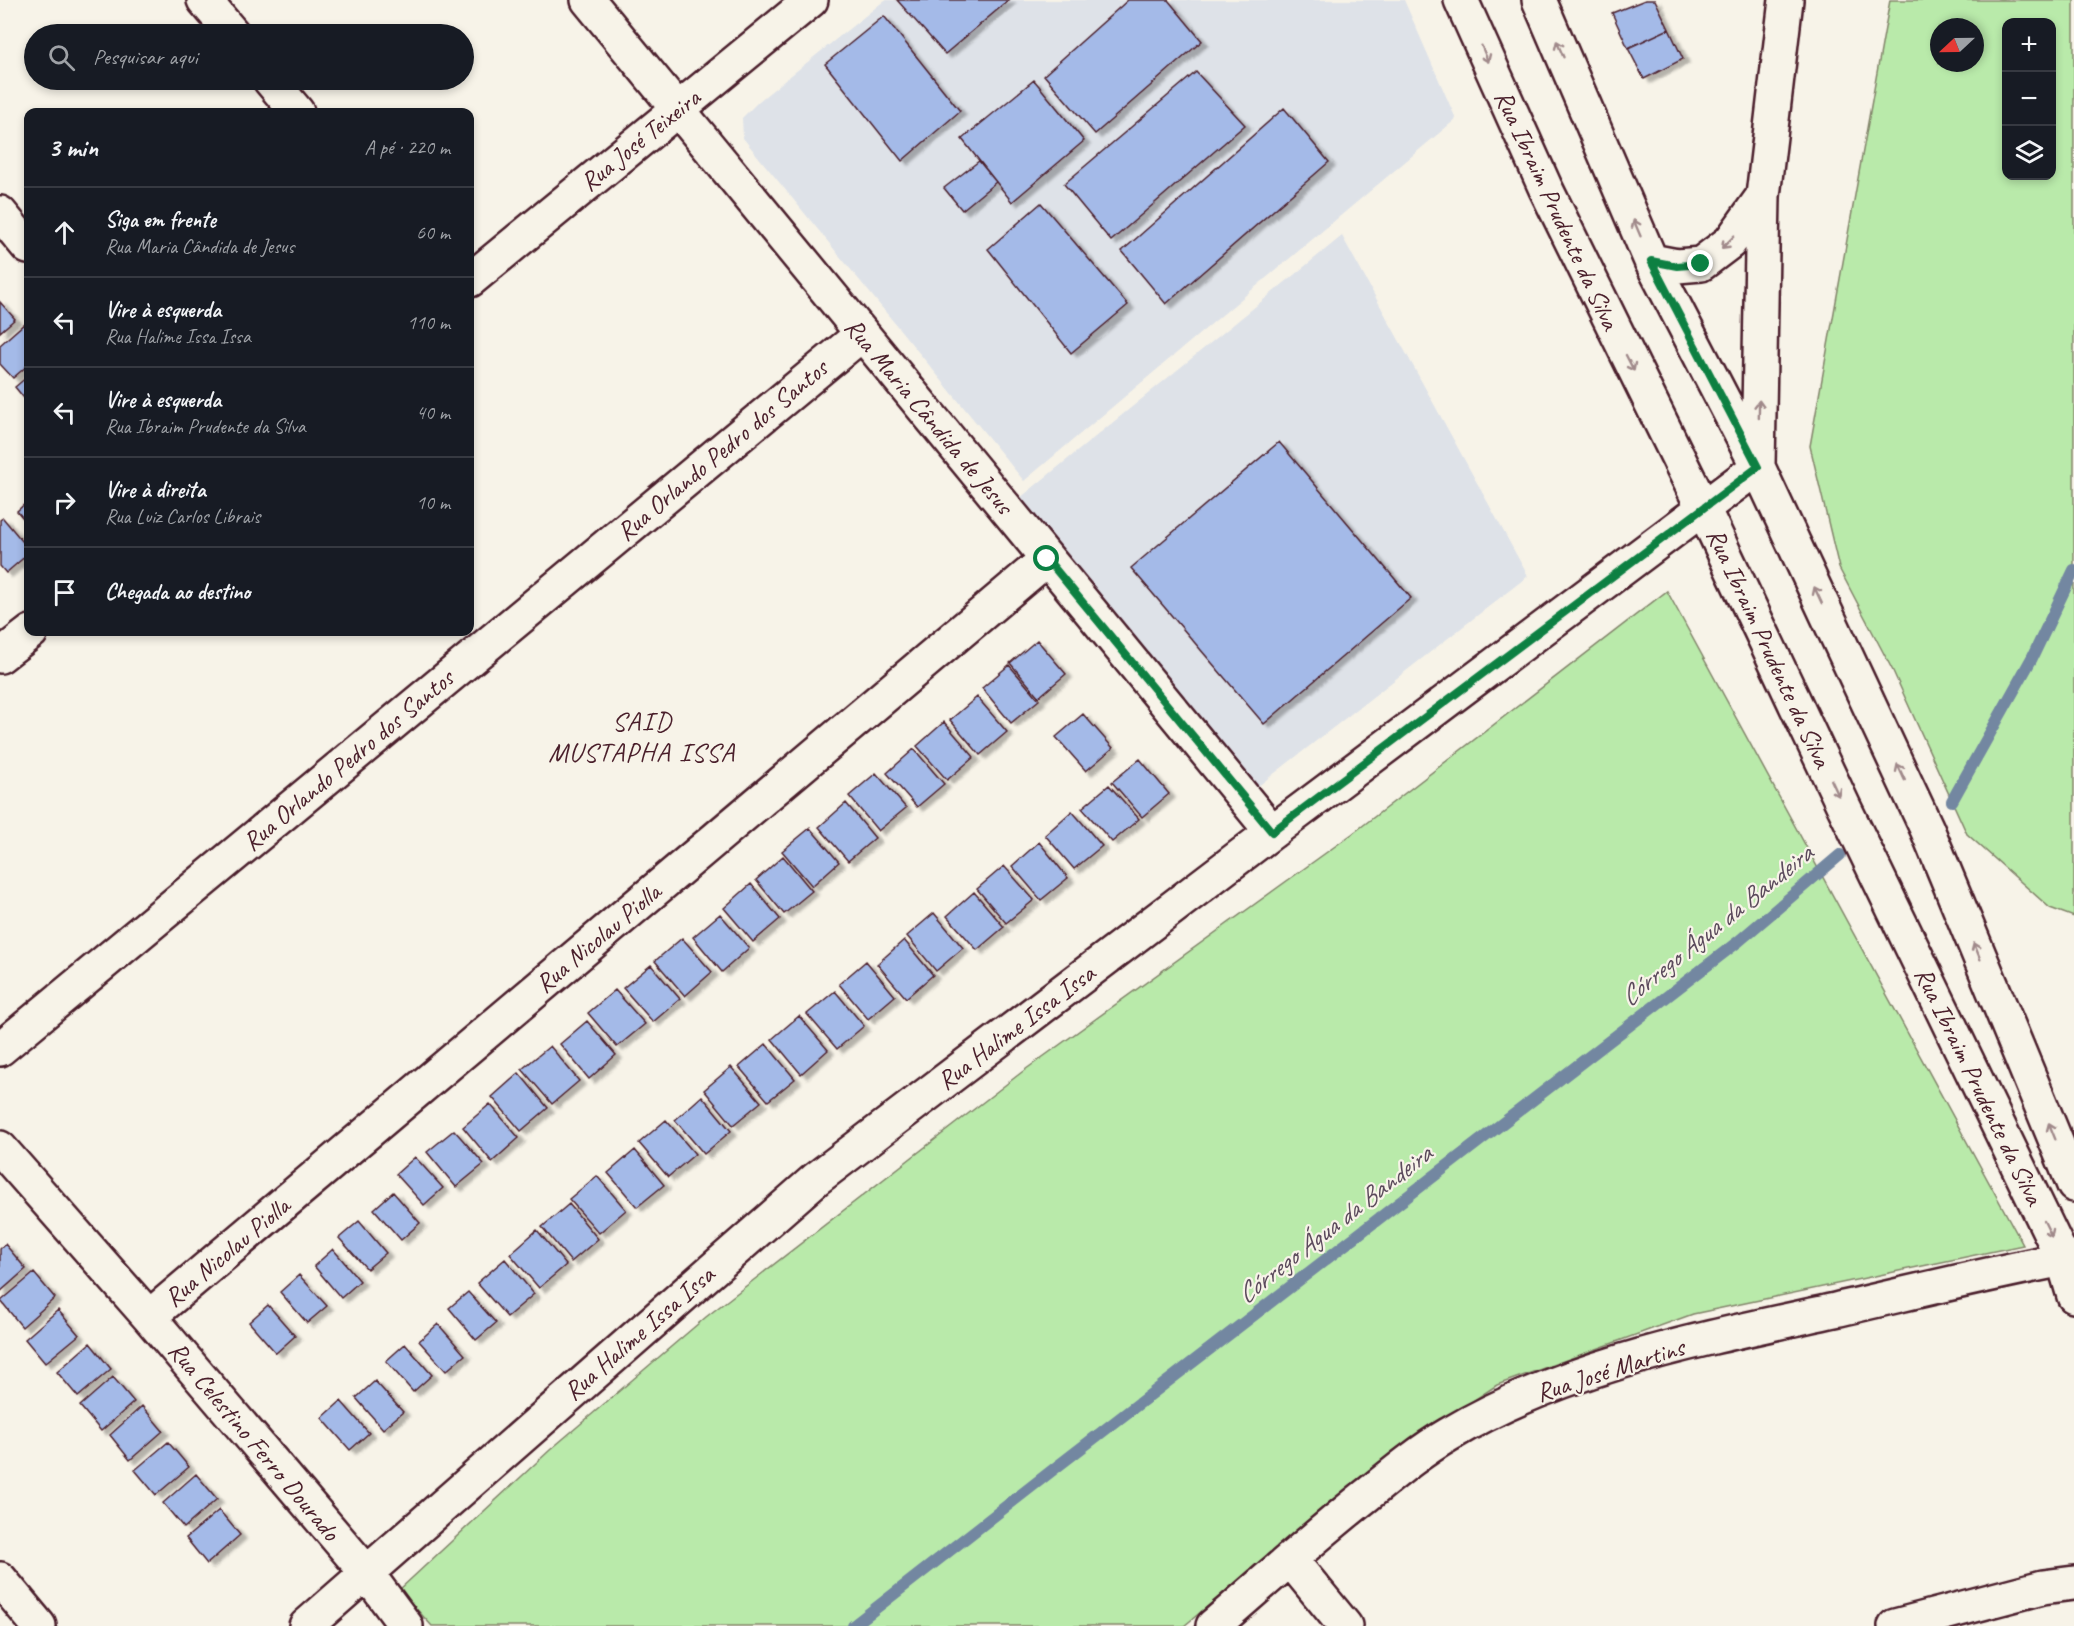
<!DOCTYPE html>
<html lang="pt">
<head>
<meta charset="utf-8">
<style>
	body { margin:0; font-family:Caveat,sans-serif; background:#242831; color:#f1f3f6 }
	.controls { position:absolute; right:18px; top:18px; display:grid; overflow:hidden; border-radius:12px; box-shadow:0 3px 9px #0003 }
	.controls button { width:54px; height:54px; display:grid; place-items:center; padding:0; border:0; border-bottom:2px solid #363941; background:#171b24; color:#f1f3f6; font:30px sans-serif }
	.compass { position:absolute; left:1930px; top:18px; width:54px; height:54px; border-radius:50%; background:#171b24; box-shadow:0 3px 9px #0003; rotate:248deg }
	.stop { position:absolute; width:18px; height:18px; margin:-14px; border:4px solid #0b8043; border-radius:50%; background:#fff }
	.stop.end { background:#0b8043; border-color:#fff; box-shadow:0 2px 6px #0008 }
	.list { margin:0; padding:0; list-style:none }
	h2 { display:flex; justify-content:space-between; align-items:center; height:78px; margin:0; padding:0 24px; font-size:26px }
	h2 small { font-size:20px; font-weight:400; color:#9ea1a6 }
	.list li { display:grid; grid-template-columns:39px 1fr auto; gap:18px; align-items:center; box-sizing:border-box; height:90px; padding:0 24px; border-top:2px solid #363941 }
	.list b { display:block; font-size:22px; white-space:nowrap }
	.list p { margin:0; font-size:20px; white-space:nowrap; color:#9ea1a6 }
	.list em { font-size:20px; font-style:normal; color:#9ea1a6 }
	.icon { flex:none; width:33px; height:33px; fill:none; stroke:currentColor; stroke-width:2; stroke-linecap:round; stroke-linejoin:round }
	.map { position:relative; flex:none; width:2074px; height:1626px; overflow:hidden }
	.search { position:absolute; background:#171b24; box-shadow:0 3px 9px #0003; left:24px; top:24px; width:450px; height:66px; display:flex; align-items:center; gap:15px; box-sizing:border-box; padding:0 21px; border-radius:33px; color:#9ea1a6; font-size:22px }
	.panel { position:absolute; background:#171b24; box-shadow:0 3px 9px #0003; left:24px; top:108px; width:450px; height:528px; border-radius:12px }
	.map>svg:first-child { display:block }
	.built { fill:#dee2e8 }
	.green { fill:#b9eaaa; stroke:#82846a; stroke-width:1.5; fill-rule:evenodd }
	.lines { fill:none; stroke-linecap:round; stroke-linejoin:round }
	.stream { stroke:#7387a1; stroke-width:12 }
	.building { fill:#a4bae8; stroke:#4a1f2b; stroke-width:1.5; filter:url(#shadow) }
	.minor-casing { stroke:#4a1f2b; stroke-width:38 }
	.minor { stroke:#f7f3e8; stroke-width:33 }
	.oneway { stroke:#a0898a }
	.route { stroke:#0b8043; stroke-width:8 }
	.labels { text-anchor:middle; dominant-baseline:central; stroke-width:4.5; stroke-linejoin:round; paint-order:stroke }
	.street-label { font-size:26px; fill:#4a1f2b; stroke:#f7f3e8 }
	.neighbourhood-label { font-size:27px; letter-spacing:1.5px; fill:#4a1f2b; stroke:#f7f3e8 }
	.water-label { font-size:27px; font-style:italic; fill:#5b4a5c; stroke:#f7f3e8 }
</style>
</head>
<body>
<div class="map">
<svg width="2074" height="1626" viewBox="0 0 2074 1626">
	<defs>
		<filter id="shadow"><feDropShadow dx="6" dy="4" stdDeviation="1.5" flood-color="#0004"/></filter>
	</defs>
	<rect width="100%" height="100%" fill="#f7f3e8"/>
	<filter id="ink" filterUnits="userSpaceOnUse"><feTurbulence type="fractalNoise" baseFrequency=".0167" numOctaves="2"/><feDisplacementMap in="SourceGraphic" scale="12" xChannelSelector="R" yChannelSelector="G"/><feConvolveMatrix kernelMatrix="1 2 1 2 8 2 1 2 1" color-interpolation-filters="sRGB"/></filter>
	<g filter="url(#ink)">
		<path class="built" d="M 885,0 L 1404,0 L 1456,119 L 1024,481 L 743,138 L 742,118 L 759,101 Z
			M 1342,236 L 1528,576 L 1257,787 L 1020,498 Z"/>
		<path class="green" d="M 1890,0 L 2074,0 L 2074,917 L 2050,908 L 1967,834 L 1893,671 L 1839,568 L 1810,446 ZM 2006,22 L 2052,22 L 2052,176 L 2006,176 ZM 1939,27 L 1975,27 L 1975,63 L 1939,63 Z
			M 1667,591 L 2023,1245 L 1693,1314 L 1497,1385 L 1385,1459 L 1184,1626 L 432,1626 L 399,1590 L 550,1450 L 706,1317 L 1022,1072 L 1352,834 Z"/>
		<g class="lines">
			<path class="stream" d="M 1952,801 L 2032,658 L 2074,570
				M 853,1626 L 1054,1469 L 1739,941 L 1840,855"/>
		</g>
		<path class="building" d="M 897,0 L 1009,0 L 945,54 Z
			M 1128,0 L 1168,0 L 1202,41 L 1095,134 L 1044,75 Z
			M 1645,0 L 1655,0 L 1669,29 L 1628,48 L 1612,13 Z
			M 884,16 L 960,111 L 902,161 L 825,64 Z
			M 1669,29 L 1683,59 L 1644,79 L 1628,48 Z
			M 1196,72 L 1245,125 L 1111,241 L 1064,184 Z
			M 1034,80 L 1084,141 L 1012,202 L 962,139 Z
			M 1284,108 L 1329,162 L 1166,304 L 1122,251 Z
			M 979,161 L 996,182 L 962,210 L 944,188 Z
			M 1041,203 L 1128,305 L 1071,353 L 988,249 Z
			M 0,302 L 15,319 L 0,332 Z
			M 24,324 L 28,330 L 28,365 L 13,378 L 0,364 L 0,345 Z
			M 28,376 L 28,403 L 15,387 Z
			M 1279,442 L 1411,598 L 1264,724 L 1131,568 Z
			M 28,501 L 28,524 L 17,511 Z
			M 3,518 L 28,548 L 28,554 L 6,573 L 0,566 L 0,520 Z
			M 1037,640 L 1066,674 L 1039,697 L 1010,663 Z
			M 1009,665 L 1039,700 L 1011,723 L 982,688 Z
			M 977,697 L 1007,732 L 980,755 L 950,720 Z
			M 1083,714 L 1113,748 L 1086,771 L 1056,737 Z
			M 944,722 L 974,757 L 947,780 L 917,746 Z
			M 914,749 L 944,784 L 917,807 L 887,773 Z
			M 1140,759 L 1169,794 L 1142,817 L 1112,782 Z
			M 876,773 L 906,808 L 878,831 L 849,796 Z
			M 1109,785 L 1139,819 L 1112,842 L 1082,808 Z
			M 846,803 L 875,838 L 848,861 L 819,827 Z
			M 1072,811 L 1102,846 L 1074,869 L 1045,835 Z
			M 810,828 L 839,862 L 812,886 L 782,851 Z
			M 1039,842 L 1068,878 L 1041,900 L 1012,866 Z
			M 783,856 L 812,891 L 784,914 L 756,880 Z
			M 1004,866 L 1034,900 L 1006,923 L 977,889 Z
			M 751,884 L 780,919 L 753,942 L 724,908 Z
			M 974,892 L 1004,927 L 977,950 L 947,916 Z
			M 934,913 L 963,948 L 936,971 L 907,936 Z
			M 720,914 L 749,948 L 722,972 L 693,937 Z
			M 682,938 L 712,972 L 685,996 L 655,961 Z
			M 904,940 L 933,975 L 906,998 L 877,964 Z
			M 866,961 L 895,996 L 868,1019 L 839,984 Z
			M 651,965 L 680,999 L 653,1022 L 623,988 Z
			M 615,990 L 645,1024 L 617,1047 L 588,1013 Z
			M 835,991 L 864,1026 L 837,1049 L 807,1014 Z
			M 799,1016 L 828,1050 L 801,1074 L 772,1039 Z
			M 587,1021 L 616,1055 L 589,1079 L 560,1044 Z
			M 766,1044 L 795,1079 L 768,1101 L 739,1067 Z
			M 550,1046 L 579,1081 L 552,1104 L 522,1069 Z
			M 731,1067 L 761,1102 L 733,1125 L 704,1090 Z
			M 519,1073 L 548,1108 L 521,1131 L 492,1097 Z
			M 702,1096 L 731,1131 L 704,1154 L 675,1120 Z
			M 490,1104 L 519,1138 L 492,1162 L 463,1127 Z
			M 666,1120 L 695,1154 L 668,1177 L 639,1143 Z
			M 454,1130 L 484,1164 L 456,1187 L 427,1152 Z
			M 635,1150 L 664,1185 L 637,1207 L 608,1173 Z
			M 415,1157 L 443,1188 L 424,1205 L 396,1174 Z
			M 597,1176 L 626,1210 L 599,1233 L 569,1199 Z
			M 393,1192 L 420,1223 L 401,1240 L 374,1209 Z
			M 569,1204 L 598,1239 L 571,1262 L 542,1227 Z
			M 359,1221 L 386,1253 L 367,1269 L 339,1238 Z
			M 537,1230 L 566,1265 L 539,1288 L 510,1254 Z
			M 5,1244 L 26,1269 L 0,1292 L 0,1249 Z
			M 333,1249 L 360,1281 L 341,1298 L 314,1266 Z
			M 505,1259 L 534,1294 L 507,1317 L 477,1283 Z
			M 34,1273 L 55,1298 L 22,1327 L 1,1301 Z
			M 299,1275 L 327,1306 L 307,1323 L 280,1292 Z
			M 468,1292 L 496,1323 L 476,1340 L 449,1308 Z
			M 268,1305 L 295,1336 L 276,1353 L 249,1322 Z
			M 58,1310 L 79,1335 L 45,1363 L 25,1339 Z
			M 438,1324 L 465,1355 L 446,1371 L 419,1341 Z
			M 90,1343 L 111,1369 L 78,1397 L 57,1372 Z
			M 405,1344 L 432,1375 L 413,1392 L 386,1361 Z
			M 113,1377 L 134,1402 L 101,1431 L 80,1406 Z
			M 375,1381 L 403,1412 L 383,1429 L 356,1398 Z
			M 341,1401 L 369,1433 L 350,1450 L 322,1418 Z
			M 142,1406 L 163,1431 L 130,1460 L 110,1435 Z
			M 168,1442 L 189,1467 L 156,1495 L 135,1470 Z
			M 196,1474 L 217,1499 L 184,1528 L 163,1503 Z
			M 219,1510 L 240,1535 L 207,1564 L 186,1538 Z"/>
		<g class="lines">
			<defs>
				<path id="minor" d="M 204,0 L 233,34
					M 588,0 L 1272,832
					M 1461,0 L 1545,187 L 1703,508 L 1844,807 L 2063,1259 L 2074,1296
					M 1539,0 L 1651,261 L 1758,467 L 1927,829 L 2074,1185
					M 270,80 L 297,112
					M 0,213 L 28,247
					M 1651,261 L 1677,266 L 1701,264 L 1730,242 L 1763,196
					M 470,280 L 811,0
					M 1758,465 L 1763,196 L 1786,0
					M 0,656 L 31,632
					M 0,1049 L 862,334
					M 0,1148 L 149,1317 L 366,1572 L 406,1626
					M 149,1317 L 1047,559
					M 1290,1559 L 1345,1626
					M 0,1579 L 39,1626
					M 306,1626 L 816,1179 L 1272,832 L 1758,467
					M 1213,1626 C 1264,1582 1314,1537 1367,1495 C 1393,1474 1419,1452 1448,1435 C 1565,1365 1703,1339 1835,1310 C 1914,1292 1994,1272 2074,1257
					M 1895,1626 L 2043,1587 L 2074,1583"/>
			</defs>
			<use href="#minor" class="minor-casing"/>
			<use href="#minor" class="minor"/>
		</g>
		<defs><path id="oneway-shaft" d="M-6 0H5M1.5-3L5.5 0L1.5 3" fill="none" stroke-width="1.6" stroke-linecap="round" stroke-linejoin="round" transform="scale(1.5)"/></defs>
		<g class="oneway">
			<use href="#oneway-shaft" transform="translate(1560 49) rotate(-113)"/>
			<use href="#oneway-shaft" transform="translate(1485 54) rotate(67)"/>
			<use href="#oneway-shaft" transform="translate(1637 228) rotate(-113)"/>
			<use href="#oneway-shaft" transform="translate(1728 242) rotate(135)"/>
			<use href="#oneway-shaft" transform="translate(1630 363) rotate(63)"/>
			<use href="#oneway-shaft" transform="translate(1759 409) rotate(-89)"/>
			<use href="#oneway-shaft" transform="translate(1818 595) rotate(-115)"/>
			<use href="#oneway-shaft" transform="translate(1901 772) rotate(-115)"/>
			<use href="#oneway-shaft" transform="translate(1835 788) rotate(65)"/>
			<use href="#oneway-shaft" transform="translate(1977 951) rotate(-112)"/>
			<use href="#oneway-shaft" transform="translate(2052 1131) rotate(-112)"/>
			<use href="#oneway-shaft" transform="translate(2048 1229) rotate(64)"/>
		</g>
	</g>
	<g class="lines" filter="url(#ink)">
		<path class="route" d="M 1047,559 L 1272,832 L 1758,467 L 1651,261 L 1677,266 L 1701,264"/>
	</g>
	<g class="labels">
		<g class="street-label">
			<text transform="translate(640 140) rotate(-39)">Rua José Teixeira</text>
			<text transform="translate(1557 210) rotate(65)">Rua Ibraim Prudente da Silva</text>
			<text transform="translate(929 416) rotate(50)">Rua Maria Cândida de Jesus</text>
			<text transform="translate(722 450) rotate(-40)">Rua Orlando Pedro dos Santos</text>
			<text transform="translate(1769 648) rotate(65)">Rua Ibraim Prudente da Silva</text>
			<text transform="translate(348 760) rotate(-40)">Rua Orlando Pedro dos Santos</text>
			<text transform="translate(598 938) rotate(-40)">Rua Nicolau Piolla</text>
			<text transform="translate(1016 1027) rotate(-37)">Rua Halime Issa Issa</text>
			<text transform="translate(1979 1086) rotate(64)">Rua Ibraim Prudente da Silva</text>
			<text transform="translate(227 1252) rotate(-40)">Rua Nicolau Piolla</text>
			<text transform="translate(639 1333) rotate(-41)">Rua Halime Issa Issa</text>
			<text transform="translate(1610 1370) rotate(-18)">Rua José Martins</text>
			<text transform="translate(254 1441) rotate(50)">Rua Celestino Ferro Dourado</text>
		</g>
		<g class="neighbourhood-label">
			<text x="642" y="721">SAID<tspan x="642" dy="31">MUSTAPHA ISSA</tspan></text>
		</g>
		<g class="water-label">
			<text transform="translate(1716 925) rotate(-39)">Córrego Água da Bandeira</text>
			<text transform="translate(1334 1224) rotate(-38)">Córrego Água da Bandeira</text>
		</g>
	</g>
</svg>
<div class="controls">
<button>+</button>
<button>−</button>
<button><svg class="icon" aria-label="layers" viewBox="0 0 24 24"><path d="M12 4l9 5-9 5-9-5zM3 14l9 5 9-5"/></svg></button>
</div>
<svg class="compass" viewBox="-18 -18 36 36"><path d="M0-13l5 13h-10z" fill="#e53935"/><path d="M0 13l5-13h-10z" fill="#9ea1a6"/></svg>
<div class="stop" style="left:1047px;top:559px"></div>
<div class="stop end" style="left:1701px;top:264px"></div>
<div class="search"><svg class="icon" aria-label="search" viewBox="0 0 24 24"><circle cx="10" cy="10" r="6"/><path d="M15 15l6 6"/></svg>Pesquisar aqui</div>
<section class="panel">
<h2>3 min<small>A pé · 220 m</small></h2>
<ul class="list">
<li><svg class="icon" aria-label="ahead" viewBox="0 0 24 24"><path d="M12 20V5M6 11l6-6 6 6"/></svg><div><b>Siga em frente</b><p>Rua Maria Cândida de Jesus</p></div><em>60 m</em></li>
<li><svg class="icon" aria-label="left" viewBox="0 0 24 24"><path d="M17 20v-9H6M10 6l-5 5 5 5"/></svg><div><b>Vire à esquerda</b><p>Rua Halime Issa Issa</p></div><em>110 m</em></li>
<li><svg class="icon" aria-label="left" viewBox="0 0 24 24"><path d="M17 20v-9H6M10 6l-5 5 5 5"/></svg><div><b>Vire à esquerda</b><p>Rua Ibraim Prudente da Silva</p></div><em>40 m</em></li>
<li><svg class="icon" aria-label="right" viewBox="0 0 24 24"><path d="M7 20v-9h11M14 6l5 5-5 5"/></svg><div><b>Vire à direita</b><p>Rua Luiz Carlos Librais</p></div><em>10 m</em></li>
<li><svg class="icon" aria-label="arrive" viewBox="0 0 24 24"><path d="M6 21V4h12l-3 4 3 4H6"/></svg><div><b>Chegada ao destino</b></div></li>
</ul>
</section>
</div>
</body>
</html>
